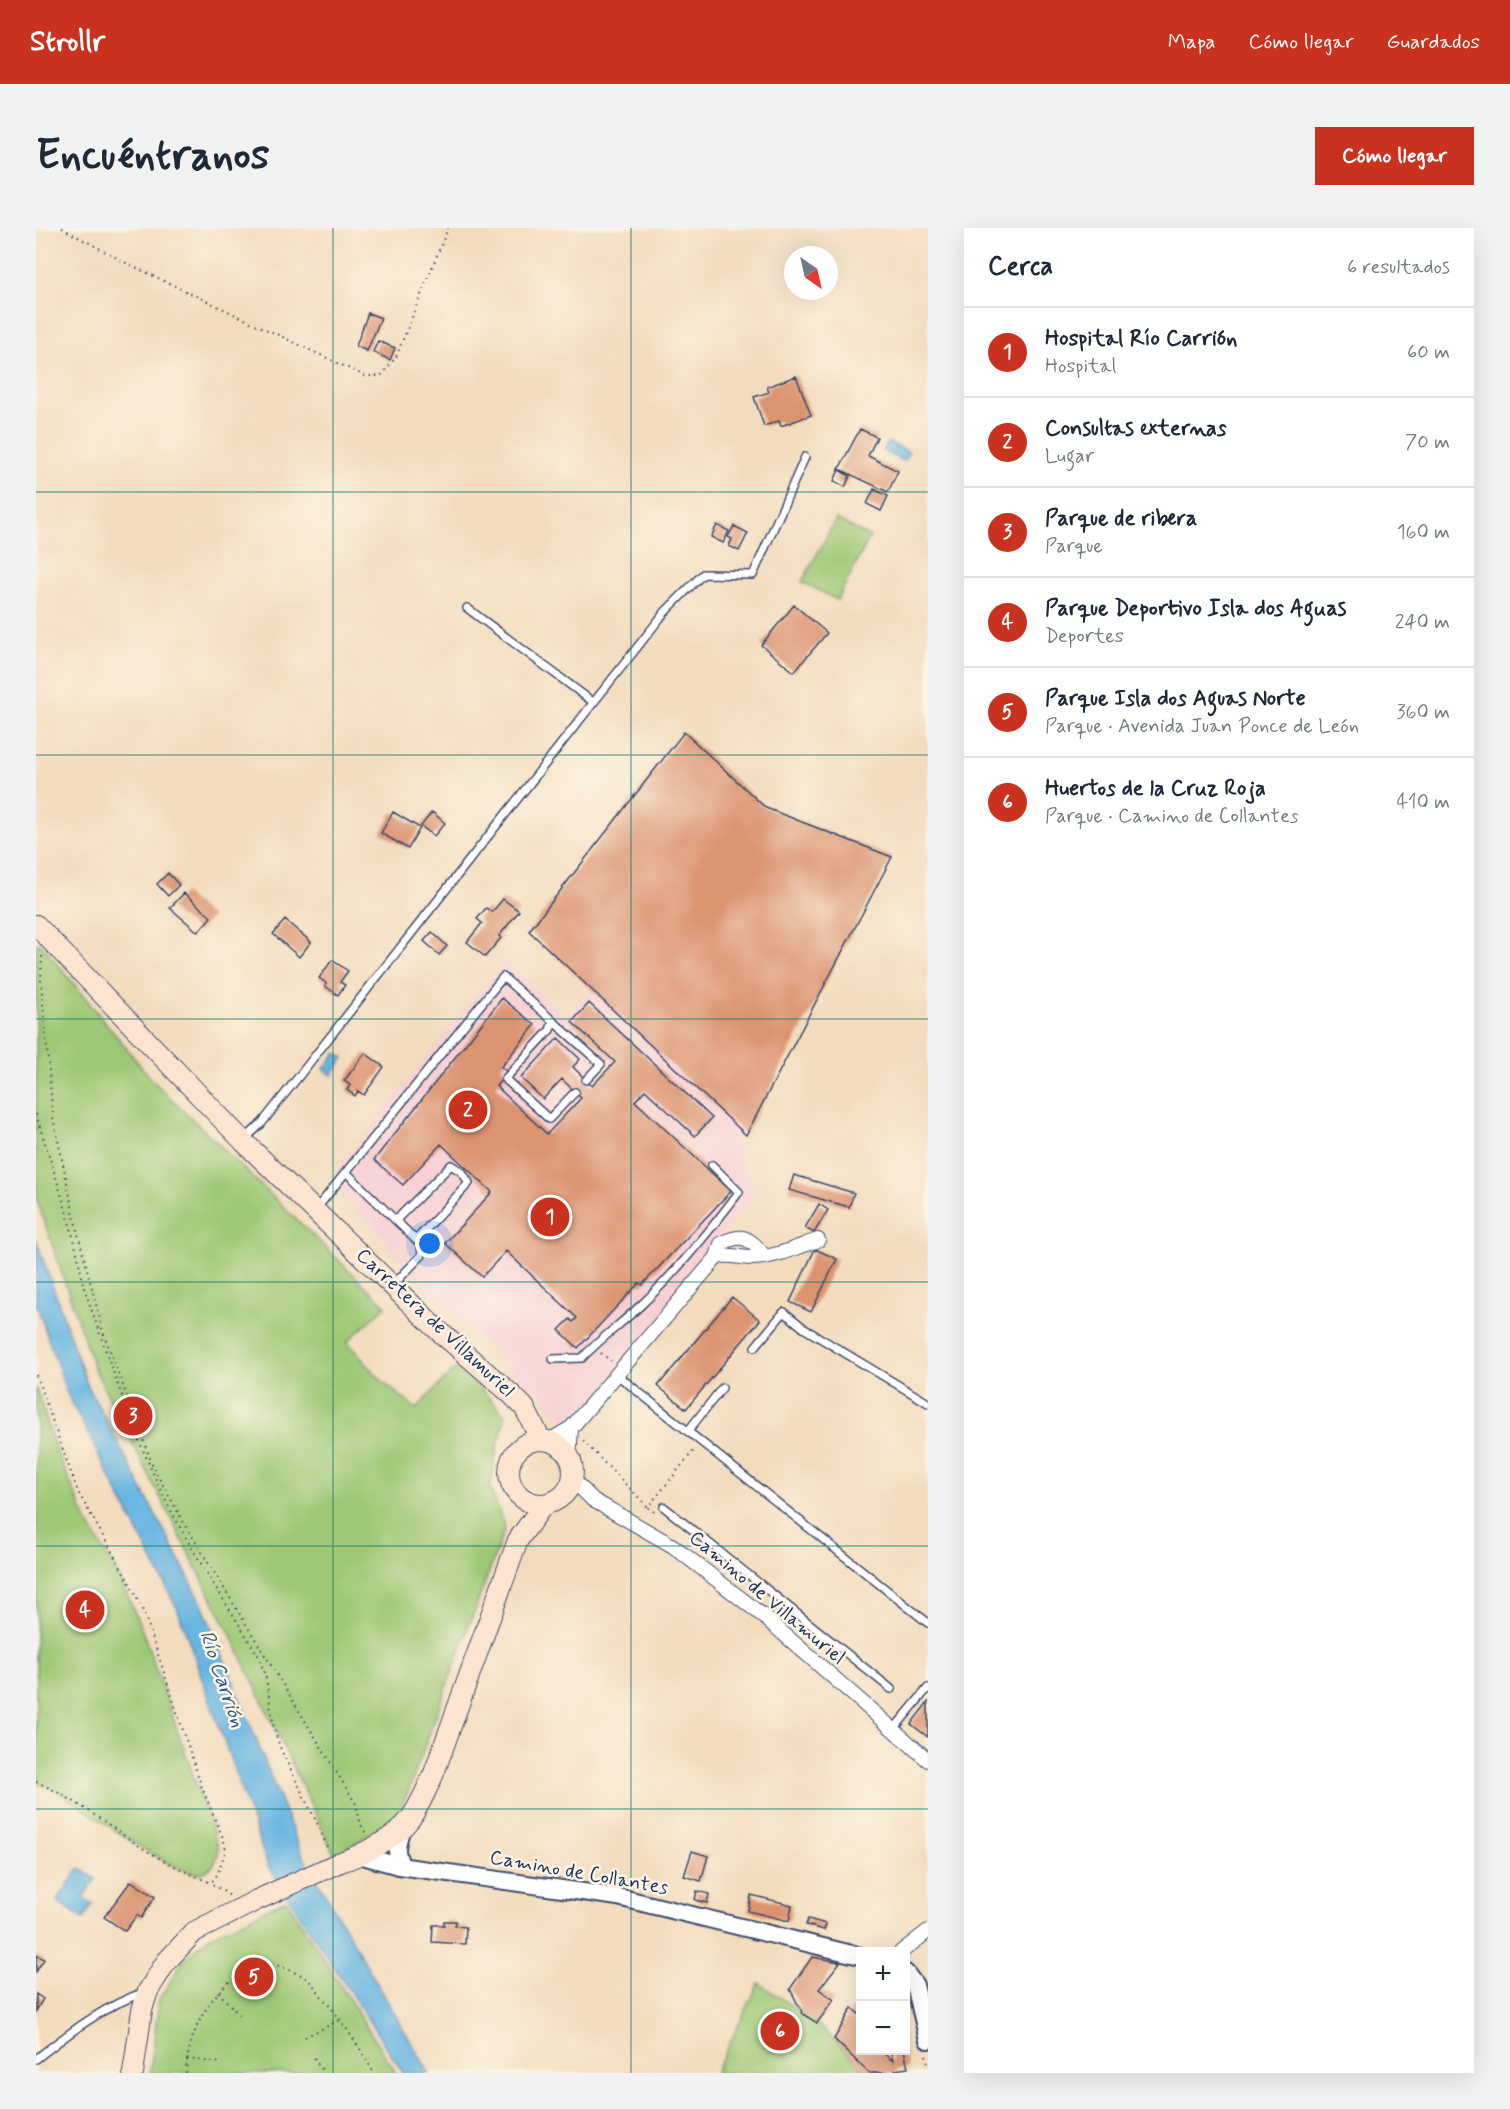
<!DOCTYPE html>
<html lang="es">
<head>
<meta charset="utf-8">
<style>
	body { margin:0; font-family:Mynerve,sans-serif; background:#f2f2f3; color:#1f2937 }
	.controls { position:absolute; right:18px; bottom:18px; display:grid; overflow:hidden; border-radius:0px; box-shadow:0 6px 24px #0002 }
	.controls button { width:54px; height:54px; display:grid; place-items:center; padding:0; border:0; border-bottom:2px solid #e0e1e3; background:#fff; color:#1f2937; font:30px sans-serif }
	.compass { position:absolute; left:748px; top:18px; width:54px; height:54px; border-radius:50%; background:#fff; box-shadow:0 6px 24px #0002; rotate:146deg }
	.you { position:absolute; left:394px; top:1016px; width:21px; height:21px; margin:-15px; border:4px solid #fff; border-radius:50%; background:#1a73e8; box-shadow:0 0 0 9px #1a73e833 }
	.badge { display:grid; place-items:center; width:39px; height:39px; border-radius:50%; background:#c8321e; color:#fff; font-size:20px; font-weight:700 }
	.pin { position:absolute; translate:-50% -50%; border:3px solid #fff; box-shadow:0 2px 6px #0006 }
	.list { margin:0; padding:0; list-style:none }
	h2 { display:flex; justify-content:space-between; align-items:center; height:78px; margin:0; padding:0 24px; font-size:26px }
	h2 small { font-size:20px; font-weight:400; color:#747a83 }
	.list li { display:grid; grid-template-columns:39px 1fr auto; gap:18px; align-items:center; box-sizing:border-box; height:90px; padding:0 24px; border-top:2px solid #e0e1e3 }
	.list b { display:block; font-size:22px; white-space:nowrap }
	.list p { margin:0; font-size:20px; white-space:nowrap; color:#747a83 }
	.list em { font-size:20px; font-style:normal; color:#747a83 }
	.map { position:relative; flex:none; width:892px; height:1845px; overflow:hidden; border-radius:0px }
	header { display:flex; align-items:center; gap:36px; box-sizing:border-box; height:84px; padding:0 30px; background:#c8321e; color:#fff }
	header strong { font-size:28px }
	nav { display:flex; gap:33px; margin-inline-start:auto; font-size:21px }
	.intro { display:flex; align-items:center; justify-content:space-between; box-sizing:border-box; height:144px; padding:0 36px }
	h1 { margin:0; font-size:42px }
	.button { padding:15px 27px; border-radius:0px; background:#c8321e; color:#fff; font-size:21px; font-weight:700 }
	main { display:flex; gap:36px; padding:0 36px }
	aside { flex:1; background:#fff; border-radius:0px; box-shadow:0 6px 24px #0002 }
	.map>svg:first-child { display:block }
	.built { fill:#f7cfd3 }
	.green { fill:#9ec874; stroke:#5c7c69; stroke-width:1.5 }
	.water { fill:#67b6e1; stroke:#4172a0; stroke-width:1.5 }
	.building { fill:#db936f }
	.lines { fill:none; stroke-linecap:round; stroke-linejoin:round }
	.service-casing { stroke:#3b496c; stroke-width:10 }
	.minor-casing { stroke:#3b496c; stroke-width:16 }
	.tertiary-casing { stroke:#3b496c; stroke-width:20 }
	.secondary-casing { stroke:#3b496c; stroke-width:22 }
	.path { stroke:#3b496c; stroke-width:2; stroke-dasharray:1.5 4.5; stroke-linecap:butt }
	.service { stroke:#fff; stroke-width:7 }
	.minor { stroke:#fff; stroke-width:14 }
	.tertiary { stroke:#fff; stroke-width:16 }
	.secondary { stroke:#fde4d0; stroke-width:20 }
	.secondary-bridge-casing { stroke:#3b496c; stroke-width:22; stroke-linecap:butt }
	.secondary-bridge { stroke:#fde4d0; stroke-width:20 }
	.grid { fill:none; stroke:#0f766e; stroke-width:1.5; stroke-opacity:0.55 }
	.labels { text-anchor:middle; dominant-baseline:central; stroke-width:5; stroke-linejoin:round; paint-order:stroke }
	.street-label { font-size:20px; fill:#1b2f5e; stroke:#fcf5e5 }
	.water-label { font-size:21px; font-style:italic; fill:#325885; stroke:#fcf5e5 }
</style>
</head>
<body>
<header>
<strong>Strollr</strong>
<nav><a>Mapa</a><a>Cómo llegar</a><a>Guardados</a></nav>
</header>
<div class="intro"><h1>Encuéntranos</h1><a class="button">Cómo llegar</a></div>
<main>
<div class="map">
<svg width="892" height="1845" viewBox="0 0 892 1845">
	<rect width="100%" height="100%" fill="#fcf5e5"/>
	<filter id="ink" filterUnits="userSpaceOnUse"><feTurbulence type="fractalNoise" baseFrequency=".0167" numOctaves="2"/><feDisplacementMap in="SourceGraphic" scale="12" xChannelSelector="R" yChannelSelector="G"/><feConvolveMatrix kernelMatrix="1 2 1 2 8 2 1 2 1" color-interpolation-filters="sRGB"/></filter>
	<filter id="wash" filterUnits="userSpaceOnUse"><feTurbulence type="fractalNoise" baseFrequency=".008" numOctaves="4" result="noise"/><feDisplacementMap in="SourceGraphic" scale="24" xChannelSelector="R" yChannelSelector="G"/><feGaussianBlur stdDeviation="1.35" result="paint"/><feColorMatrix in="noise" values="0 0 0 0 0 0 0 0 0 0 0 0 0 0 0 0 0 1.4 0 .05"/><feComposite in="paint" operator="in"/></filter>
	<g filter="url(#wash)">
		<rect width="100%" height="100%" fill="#f3dcbd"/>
		<path class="built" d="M 469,732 L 530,788 L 556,762 L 710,907 L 697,912 L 721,965 L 673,1023 L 681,1029 L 535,1200 L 349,1018 L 353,1013 L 290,955 Z"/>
		<path class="green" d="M 800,291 L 834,309 L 801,372 L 766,354 Z
			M 0,716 L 6,717 L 118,854 L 350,1078 L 311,1114 L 344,1151 L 380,1181 L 423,1137 L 470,1188 L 461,1220 L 454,1260 L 469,1300 L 372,1564 L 358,1591 L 299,1628 L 199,1415 L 58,1140 L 0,969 Z
			M 0,1160 L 20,1222 L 50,1291 L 86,1354 L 109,1410 L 183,1621 C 181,1632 177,1642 165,1645 C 138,1650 49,1579 21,1563 C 15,1560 7,1557 0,1554 Z
			M 250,1672 L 360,1845 L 114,1845 L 123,1771 L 150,1729 L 173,1709 Z
			M 723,1755 L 781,1795 L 833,1845 L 679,1845 Z"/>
		<path class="water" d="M 852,214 L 873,224 L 868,233 L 847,223 Z
			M 300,825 L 308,830 L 296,847 L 288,841 Z
			M 0,1011 L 51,1156 L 165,1373 L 265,1624 L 393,1845 L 367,1845 L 232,1638 L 142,1382 L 31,1165 L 0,1075 Z
			M 43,1640 L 60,1651 L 47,1669 L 57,1676 L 47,1691 L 21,1673 Z"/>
		<g id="blocks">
			<path class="building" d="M 332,85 L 345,90 L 331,123 L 320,118 Z
				M 342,113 L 359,120 L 354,132 L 337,124 Z
				M 760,148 L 775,187 L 745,198 L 743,193 L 728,198 L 718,169 L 733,164 L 731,159 Z
				M 824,201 L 841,209 L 832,228 L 862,243 L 852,264 L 803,241 Z
				M 803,242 L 814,248 L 809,259 L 798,253 Z
				M 838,261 L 852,268 L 845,283 L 831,276 Z
				M 681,297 L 693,303 L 687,315 L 675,309 Z
				M 698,298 L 712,305 L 703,323 L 693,318 L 696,311 L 692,309 Z
				M 758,377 L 791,405 L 758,444 L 725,417 Z
				M 648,504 L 730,580 L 856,629 L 710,907 L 493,703 Z
				M 357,584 L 384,600 L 372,621 L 345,605 Z
				M 396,584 L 409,595 L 398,608 L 385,598 Z
				M 132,645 L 143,657 L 132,668 L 121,656 Z
				M 148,665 L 175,689 L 162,704 L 134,680 Z
				M 467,671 L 483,683 L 463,708 L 465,710 L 449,729 L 431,714 L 446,695 L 441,691 L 450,680 L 456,684 Z
				M 249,692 L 275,714 L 263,729 L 237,706 Z
				M 396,704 L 411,718 L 403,727 L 388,713 Z
				M 296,732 L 312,743 L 304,754 L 309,757 L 302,767 L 289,758 L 290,755 L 283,750 Z
				M 466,770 L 499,797 L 465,839 L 472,845 L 460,858 L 511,906 L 545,870 L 526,851 L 507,871 L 485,850 L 522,810 L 544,831 L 537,839 L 556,858 L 579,834 L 536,794 L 553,775 L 676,890 L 659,908 L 609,862 L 599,873 L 695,963 L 606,1057 L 603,1055 L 542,1120 L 523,1102 L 534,1091 L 537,1094 L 541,1090 L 470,1023 L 446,1049 L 409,1015 L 456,964 L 405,916 L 367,957 L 338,932 Z
				M 329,825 L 348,839 L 328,867 L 322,863 L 319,868 L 311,862 L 314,857 L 308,853 Z
				M 758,947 L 818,965 L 813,979 L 753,962 Z
				M 783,976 L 792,982 L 778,1005 L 769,1000 Z
				M 779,1021 L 801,1031 L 775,1084 L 754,1074 Z
				M 696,1069 L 724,1092 L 650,1181 L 622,1158 Z
				M 892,1474 L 892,1509 L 875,1496 Z
				M 656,1623 L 672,1628 L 665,1653 L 648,1648 Z
				M 95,1653 L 119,1669 L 105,1690 L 101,1687 L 89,1703 L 68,1689 Z
				M 661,1663 L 673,1666 L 671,1675 L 659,1672 Z
				M 715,1667 L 756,1677 L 753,1693 L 712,1683 Z
				M 772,1691 L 790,1696 L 788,1702 L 770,1697 Z
				M 408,1693 L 420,1693 L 419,1698 L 430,1699 L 429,1716 L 396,1714 L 397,1697 L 408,1697 Z
				M 0,1727 L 8,1731 L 0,1744 Z
				M 776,1729 L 804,1734 L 783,1761 L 798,1772 L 781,1795 L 767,1786 L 754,1761 Z
				M 0,1766 L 7,1771 L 0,1783 Z
				M 816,1780 L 823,1786 L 824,1784 L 824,1822 L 843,1822 L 857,1833 L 854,1822 L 868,1822 L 872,1840 L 859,1842 L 863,1845 L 833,1845 L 798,1811 Z"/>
		</g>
	</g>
	<g filter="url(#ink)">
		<use href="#blocks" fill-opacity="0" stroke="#3b496c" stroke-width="1.5"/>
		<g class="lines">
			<defs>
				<path id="service" d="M 431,380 L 557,474
					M 539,864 L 513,891 L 469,851 L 514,802 L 517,793 L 565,836 L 550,852
					M 209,911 L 226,895 L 629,384 L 667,346 L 717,347 L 769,229
					M 311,945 L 385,1017 L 386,1027 L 358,1056
					M 281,980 L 467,749 L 517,793
					M 360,992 L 415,937 L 426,944 L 433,955 L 380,1012
					M 719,1119 L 748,1084 L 769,1101 L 892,1175
					M 517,1131 L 546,1130 C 564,1111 585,1096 604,1078 C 641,1044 673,1004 703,964 L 676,937
					M 580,1146 L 892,1395
					M 652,1203 L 686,1160
					M 628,1279 L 855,1461
					M 857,1502 L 892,1460
					M 0,1831 C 33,1805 69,1777 109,1764"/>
				<path id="minor" d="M 681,1029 L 685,1016 C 707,1004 714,1010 728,1028
					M 513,1213 L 535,1200 L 681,1029 C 694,1025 706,1031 718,1030 C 740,1029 761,1019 782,1012
					M 533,1230 L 535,1200
					M 536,1251 L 557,1272 L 637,1318 L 726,1387 L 892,1532
					M 865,1724 L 892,1703"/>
				<path id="tertiary" d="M 323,1627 L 363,1638 L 582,1669 L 824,1728
					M 366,1638 C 358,1624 361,1615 366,1600
					M 870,1745 L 879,1757 L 892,1812"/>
				<path id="secondary" d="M 0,697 L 207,913 L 404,1104 L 475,1166 L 488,1179 L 505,1212
					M473 1244a32 32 0 1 1 64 0a32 32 0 1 1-64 0Z
					M 302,1635 C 324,1628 360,1610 374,1591 C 384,1577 391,1561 398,1545 L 482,1312 L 508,1276
					M 97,1845 L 106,1782 L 112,1763 L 130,1734 L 158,1704 L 221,1672"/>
			</defs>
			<use href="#service" class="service-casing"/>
			<use href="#minor" class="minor-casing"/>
			<use href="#tertiary" class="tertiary-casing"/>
			<use href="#secondary" class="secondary-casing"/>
			<path class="path" d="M 26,0 L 86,33 L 329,148 L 345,148 L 360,129 L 412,0
				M 6,728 L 5,753 L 17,889 L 42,1006 L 68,1107 L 118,1241 L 148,1295 L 320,1576 L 325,1597 L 330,1605
				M 0,886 C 17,943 38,998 47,1057 C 69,1120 90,1185 117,1245 C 145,1309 186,1368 222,1427 L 230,1450 L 238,1501 L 245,1522 L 284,1601 L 292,1621
				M 565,1125 L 575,1133
				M 0,1147 L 42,1264 L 92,1352 L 109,1387 L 166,1560 L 187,1610 L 190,1622 L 181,1647 L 175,1655 L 194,1668
				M 547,1213 L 612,1279
				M 618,1284 L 612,1279 L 659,1221
				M 0,1554 C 39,1570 73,1598 108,1621 C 129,1634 152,1645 175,1655
				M 182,1764 L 205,1789
				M 269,1809 L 304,1792
				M 890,1827 L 892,1836
				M 278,1830 L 288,1845
				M 151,1831 L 187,1835
				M 150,1845 C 151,1799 186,1737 238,1737 C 243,1737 250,1741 255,1743 C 260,1745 267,1747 271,1751 C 277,1756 282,1763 286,1769 C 306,1792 323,1818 338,1845"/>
			<use href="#service" class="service"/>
			<use href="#minor" class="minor"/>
			<use href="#tertiary" class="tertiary"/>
			<use href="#secondary" class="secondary"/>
			<defs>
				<path id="secondary-bridge" d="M 221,1672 L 302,1635"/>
			</defs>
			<use href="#secondary-bridge" class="secondary-bridge-casing"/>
			<use href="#secondary-bridge" class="secondary-bridge"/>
		</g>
	</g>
	<path class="grid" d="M 297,0 L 297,1845M 595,0 L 595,1845M 0,264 L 892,264M 0,527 L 892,527M 0,791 L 892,791M 0,1054 L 892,1054M 0,1318 L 892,1318M 0,1581 L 892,1581"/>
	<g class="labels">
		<g class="street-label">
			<text transform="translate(399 1095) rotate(43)">Carretera de Villamuriel</text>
			<text transform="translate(731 1370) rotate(40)">Camino de Villamuriel</text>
			<text transform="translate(543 1645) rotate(10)">Camino de Collantes</text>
		</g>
		<g class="water-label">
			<text transform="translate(186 1451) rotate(71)">Río Carrión</text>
		</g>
	</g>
</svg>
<div class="controls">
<button>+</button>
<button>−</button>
</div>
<svg class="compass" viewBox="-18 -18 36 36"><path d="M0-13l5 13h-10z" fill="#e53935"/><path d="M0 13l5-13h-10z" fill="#747a83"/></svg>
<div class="you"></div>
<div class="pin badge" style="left:514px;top:989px">1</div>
<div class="pin badge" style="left:432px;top:882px">2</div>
<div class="pin badge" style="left:97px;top:1188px">3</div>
<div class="pin badge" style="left:49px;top:1382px">4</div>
<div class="pin badge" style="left:218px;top:1749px">5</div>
<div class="pin badge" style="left:744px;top:1803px">6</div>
</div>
<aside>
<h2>Cerca<small>6 resultados</small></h2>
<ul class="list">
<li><span class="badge">1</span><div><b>Hospital Río Carrión</b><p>Hospital</p></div><em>60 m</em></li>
<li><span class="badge">2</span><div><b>Consultas externas</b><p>Lugar</p></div><em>70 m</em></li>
<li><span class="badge">3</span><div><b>Parque de ribera</b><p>Parque</p></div><em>160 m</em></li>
<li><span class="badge">4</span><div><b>Parque Deportivo Isla dos Aguas</b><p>Deportes</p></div><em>240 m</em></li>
<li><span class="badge">5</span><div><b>Parque Isla dos Aguas Norte</b><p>Parque · Avenida Juan Ponce de León</p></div><em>360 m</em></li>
<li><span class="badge">6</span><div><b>Huertos de la Cruz Roja</b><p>Parque · Camino de Collantes</p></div><em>410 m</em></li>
</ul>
</aside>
</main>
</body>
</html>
